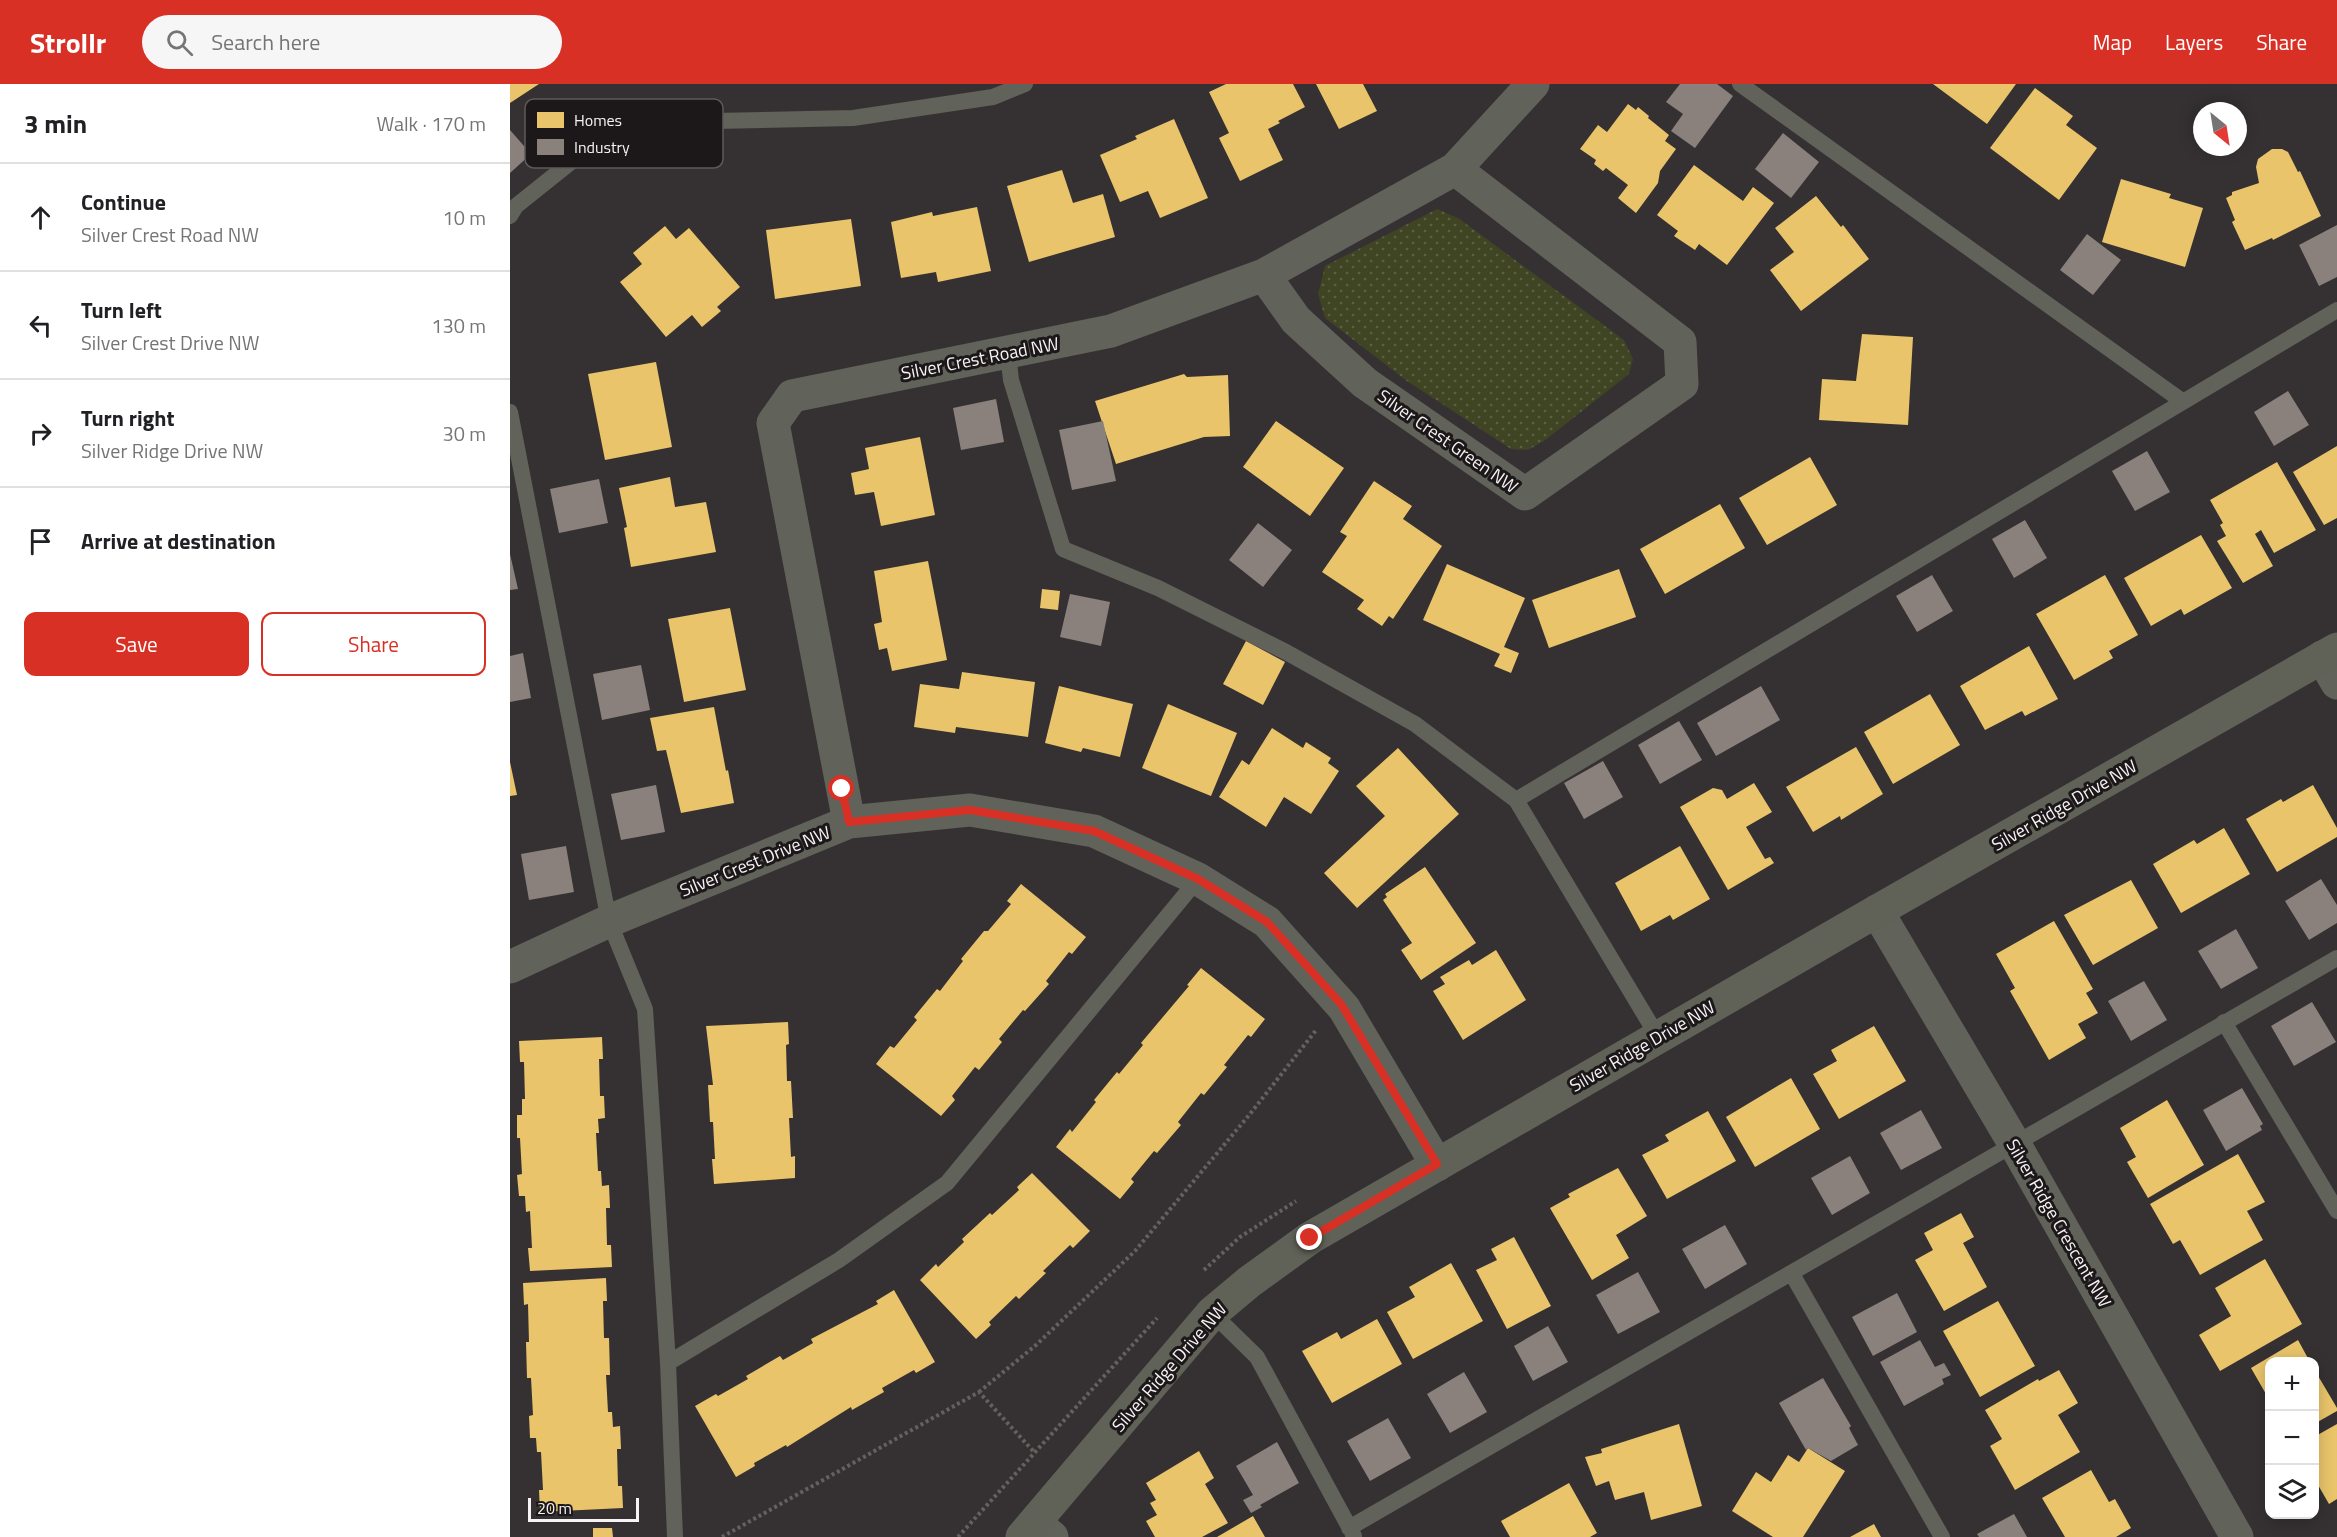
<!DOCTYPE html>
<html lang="en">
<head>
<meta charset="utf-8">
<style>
	body { margin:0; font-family:"Titillium Web",sans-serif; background:#f6f6f6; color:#202124 }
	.controls { position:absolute; right:18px; bottom:18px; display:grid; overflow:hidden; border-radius:12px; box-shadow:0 3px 15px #0003 }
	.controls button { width:54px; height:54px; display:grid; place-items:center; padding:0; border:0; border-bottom:2px solid #e0e0e0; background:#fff; color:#202124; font:30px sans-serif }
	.compass { position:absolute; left:1683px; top:18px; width:54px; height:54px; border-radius:50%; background:#fff; box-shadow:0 3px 15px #0003; rotate:150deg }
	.scale { position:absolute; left:18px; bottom:15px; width:111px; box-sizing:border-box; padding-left:6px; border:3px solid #f7f2f4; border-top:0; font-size:16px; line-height:21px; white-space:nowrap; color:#f7f2f4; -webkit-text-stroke:4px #1c181a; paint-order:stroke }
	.stop { position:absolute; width:18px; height:18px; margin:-14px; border:4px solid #d93025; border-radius:50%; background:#fff }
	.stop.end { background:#d93025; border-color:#fff; box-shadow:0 2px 6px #0008 }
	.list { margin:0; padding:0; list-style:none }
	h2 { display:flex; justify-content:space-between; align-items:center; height:78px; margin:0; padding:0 24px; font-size:26px }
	h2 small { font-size:20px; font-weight:400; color:#757577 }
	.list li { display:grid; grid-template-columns:39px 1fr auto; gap:18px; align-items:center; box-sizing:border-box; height:108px; padding:0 24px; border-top:2px solid #e0e0e0 }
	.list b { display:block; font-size:22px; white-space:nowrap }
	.list p { margin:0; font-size:20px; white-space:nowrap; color:#757577 }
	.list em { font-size:20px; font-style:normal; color:#757577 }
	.actions { display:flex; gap:12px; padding:18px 24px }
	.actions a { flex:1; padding:14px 0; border:2px solid #d93025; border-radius:12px; text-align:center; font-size:21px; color:#d93025 }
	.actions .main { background:#d93025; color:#fff }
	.icon { flex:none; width:33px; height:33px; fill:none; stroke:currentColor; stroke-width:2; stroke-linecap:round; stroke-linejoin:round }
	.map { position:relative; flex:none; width:1827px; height:1453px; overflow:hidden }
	header { display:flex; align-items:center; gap:36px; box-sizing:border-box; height:84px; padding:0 30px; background:#d93025; color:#fff }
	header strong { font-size:28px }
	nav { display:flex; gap:33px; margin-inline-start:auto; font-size:21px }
	.search { width:420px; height:54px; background:#f6f6f6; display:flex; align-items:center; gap:15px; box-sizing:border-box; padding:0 21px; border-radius:33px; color:#757577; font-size:22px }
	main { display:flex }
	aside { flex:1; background:#fff }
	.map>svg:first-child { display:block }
	.park { fill:url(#park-dots) }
	.homes { fill:#e9c46a }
	.industry { fill:#8a817c }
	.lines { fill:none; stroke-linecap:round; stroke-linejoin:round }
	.path { stroke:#63625e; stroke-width:4; stroke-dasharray:3 3; stroke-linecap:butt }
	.lane { stroke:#61625a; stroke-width:16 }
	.street { stroke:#61625a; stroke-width:33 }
	.secondary { stroke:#606258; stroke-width:33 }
	.route { stroke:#d93025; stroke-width:8 }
	.labels { text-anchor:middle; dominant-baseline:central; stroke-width:6; stroke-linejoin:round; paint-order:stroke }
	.street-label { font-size:18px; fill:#f7f2f4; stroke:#1c181a }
	.key { fill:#1c181a; stroke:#5e595b; stroke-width:1.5 }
	.key-label { font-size:16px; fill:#f7f2f4 }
</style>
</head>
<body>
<header>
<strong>Strollr</strong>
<div class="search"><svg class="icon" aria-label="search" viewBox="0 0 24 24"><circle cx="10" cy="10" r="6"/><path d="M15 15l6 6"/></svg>Search here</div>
<nav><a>Map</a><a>Layers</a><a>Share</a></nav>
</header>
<main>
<aside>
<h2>3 min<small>Walk · 170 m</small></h2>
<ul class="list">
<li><svg class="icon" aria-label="ahead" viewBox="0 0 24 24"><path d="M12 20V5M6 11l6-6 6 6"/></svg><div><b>Continue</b><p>Silver Crest Road NW</p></div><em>10 m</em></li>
<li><svg class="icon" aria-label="left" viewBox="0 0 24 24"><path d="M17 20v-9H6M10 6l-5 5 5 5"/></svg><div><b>Turn left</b><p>Silver Crest Drive NW</p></div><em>130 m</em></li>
<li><svg class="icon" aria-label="right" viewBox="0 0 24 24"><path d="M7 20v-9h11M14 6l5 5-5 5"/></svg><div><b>Turn right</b><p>Silver Ridge Drive NW</p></div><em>30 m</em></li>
<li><svg class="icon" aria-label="arrive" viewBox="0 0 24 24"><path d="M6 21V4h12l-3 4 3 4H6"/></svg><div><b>Arrive at destination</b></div></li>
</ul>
<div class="actions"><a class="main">Save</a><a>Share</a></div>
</aside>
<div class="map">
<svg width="1827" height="1453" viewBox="0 0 1827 1453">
	<defs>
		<pattern id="park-dots" width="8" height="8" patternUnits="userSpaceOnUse" patternTransform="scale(1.5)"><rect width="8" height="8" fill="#3f4423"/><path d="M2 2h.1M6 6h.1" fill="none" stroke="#5c5f44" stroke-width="1.8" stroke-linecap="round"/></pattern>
	</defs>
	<rect width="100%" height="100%" fill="#353133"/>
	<path class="park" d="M 927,125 L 948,134 L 1114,256 L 1123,275 L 1119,290 L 1034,357 L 1018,366 L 1001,365 L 897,297 L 815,234 L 808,210 L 815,182 Z"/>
	<path class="homes" d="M 0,0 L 29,0 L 0,19 Z
		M 716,0 L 783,0 L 795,23 L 768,37 L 770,39 L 758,45 L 773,76 L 730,97 L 709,54 L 719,49 L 699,8 Z
		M 806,0 L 853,0 L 867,27 L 829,45 Z
		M 1423,0 L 1506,0 L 1477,40 Z
		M 1525,4 L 1563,32 L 1556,41 L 1587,64 L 1549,116 L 1480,64 Z
		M 1118,20 L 1126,26 L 1128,23 L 1139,32 L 1138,34 L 1159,51 L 1155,57 L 1166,65 L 1150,87 L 1148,99 L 1126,129 L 1108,114 L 1118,101 L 1096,84 L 1093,87 L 1084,80 L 1086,76 L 1070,65 L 1088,41 L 1097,48 Z
		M 664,35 L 698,114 L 650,134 L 638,107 L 610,118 L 590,71 L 627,55 L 625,52 Z
		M 1762,65 L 1772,65 L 1778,68 L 1788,88 L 1790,87 L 1811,132 L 1763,156 L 1762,154 L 1735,166 L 1722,138 L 1725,136 L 1716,114 L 1722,111 L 1722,108 L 1749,99 L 1746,83 L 1748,75 Z
		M 1184,81 L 1233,117 L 1243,103 L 1264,119 L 1217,181 L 1189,160 L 1185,166 L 1164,152 L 1168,147 L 1147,131 Z
		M 552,86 L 563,119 L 593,110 L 605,153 L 519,178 L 497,102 Z
		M 1611,95 L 1661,110 L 1659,114 L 1693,124 L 1675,183 L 1592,158 Z
		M 1306,112 L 1331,143 L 1333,141 L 1359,175 L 1291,227 L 1260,186 L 1284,168 L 1265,144 Z
		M 467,123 L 481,187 L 428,198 L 426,188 L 391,194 L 381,138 L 422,128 L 423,132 Z
		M 341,135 L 351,202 L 265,215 L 256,146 Z
		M 155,142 L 166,155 L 179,144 L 230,203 L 207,223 L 211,227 L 192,243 L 182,231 L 156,253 L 110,198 L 132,180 L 123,169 Z
		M 1352,250 L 1403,253 L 1398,341 L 1309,336 L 1312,295 L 1346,297 Z
		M 146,278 L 162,363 L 95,376 L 78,290 Z
		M 674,290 L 677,293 L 718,291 L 720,352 L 694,353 L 606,380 L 585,317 Z
		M 766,337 L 834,384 L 800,432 L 733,383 Z
		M 410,353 L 425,431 L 371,442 L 364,408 L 345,411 L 341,389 L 359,385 L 355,364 Z
		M 1827,362 L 1827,434 L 1814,441 L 1783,388 Z
		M 1300,373 L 1327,421 L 1257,461 L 1229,414 Z
		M 1767,378 L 1806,446 L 1764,469 L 1751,446 L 1745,450 L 1763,482 L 1733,499 L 1707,457 L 1716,452 L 1710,441 L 1713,439 L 1700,416 Z
		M 160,393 L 165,423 L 196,418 L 206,468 L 121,483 L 114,444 L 117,443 L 109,404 Z
		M 864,397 L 902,422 L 893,435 L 932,462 L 883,535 L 879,532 L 872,542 L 847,525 L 854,516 L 812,488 L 837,452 L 830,448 Z
		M 1210,420 L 1235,464 L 1155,510 L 1130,465 Z
		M 1691,451 L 1722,504 L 1674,531 L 1671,525 L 1641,542 L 1614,494 Z
		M 418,477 L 437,576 L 382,587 L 377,564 L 369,566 L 364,540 L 372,538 L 364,487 Z
		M 937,480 L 1015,514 L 994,563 L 1009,569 L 1001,589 L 984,582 L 990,570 L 913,536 Z
		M 1109,485 L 1126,533 L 1039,564 L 1022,516 Z
		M 1595,491 L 1628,551 L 1599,567 L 1603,574 L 1564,596 L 1526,530 Z
		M 532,505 L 550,507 L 548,526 L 530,524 Z
		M 220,524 L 236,606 L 174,618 L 158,535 Z
		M 736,557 L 775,578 L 753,621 L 713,600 Z
		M 1519,562 L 1548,615 L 1515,632 L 1512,627 L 1475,646 L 1450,602 Z
		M 452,588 L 525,598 L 518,653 L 446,643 L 445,649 L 404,643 L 410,600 L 449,605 Z
		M 549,602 L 623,620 L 610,673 L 573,664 L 571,668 L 535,659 Z
		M 1420,610 L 1450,661 L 1383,700 L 1354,648 Z
		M 658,620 L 727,649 L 701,712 L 632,684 Z
		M 204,623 L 216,687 L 218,686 L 224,719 L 171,729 L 156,666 L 147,667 L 140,634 Z
		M 762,644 L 793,664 L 796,658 L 821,674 L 818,679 L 829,687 L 801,730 L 774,713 L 756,743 L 709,713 L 732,676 L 739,681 Z
		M 1346,663 L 1373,710 L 1331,736 L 1330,732 L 1303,748 L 1276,703 Z
		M 888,664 L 949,730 L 847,824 L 814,789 L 875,732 L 846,702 Z
		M 0,678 L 7,711 L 0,712 Z
		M 1244,699 L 1262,728 L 1236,743 L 1255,775 L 1260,773 L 1264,779 L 1218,806 L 1170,723 L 1203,704 L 1212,706 L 1217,715 Z
		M 1803,701 L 1827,744 L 1827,753 L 1767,788 L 1736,735 L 1771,715 L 1773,718 Z
		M 1714,744 L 1740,790 L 1671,829 L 1643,780 L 1684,756 L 1687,760 Z
		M 1170,762 L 1200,815 L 1163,836 L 1160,831 L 1131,847 L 1105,799 Z
		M 915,783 L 966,859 L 911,896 L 891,866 L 902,859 L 873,816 L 877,813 L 875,810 Z
		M 1621,796 L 1648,844 L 1583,881 L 1554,831 Z
		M 511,800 L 576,853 L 562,870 L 559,868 L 536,897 L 539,900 L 515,927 L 513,926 L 489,955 L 492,958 L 469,986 L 465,983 L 442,1012 L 445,1016 L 431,1032 L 366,980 L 380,962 L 384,964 L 407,936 L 404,933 L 427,905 L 430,907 L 453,877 L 451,875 L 474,847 L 478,847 L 501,820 L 497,817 Z
		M 1544,837 L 1583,905 L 1576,909 L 1588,929 L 1568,940 L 1576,954 L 1539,976 L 1500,907 L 1505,904 L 1486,870 Z
		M 986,866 L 1016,916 L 953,956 L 923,907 L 935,900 L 930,893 L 959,876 L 962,881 Z
		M 691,884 L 755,935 L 741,953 L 738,951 L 714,981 L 717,983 L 694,1011 L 691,1009 L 668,1038 L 671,1041 L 647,1069 L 644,1067 L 621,1095 L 624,1098 L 610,1115 L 546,1063 L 560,1045 L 562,1048 L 586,1018 L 584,1016 L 607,988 L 609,990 L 633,961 L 631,959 L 679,902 L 677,901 Z
		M 278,938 L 279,960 L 276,961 L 277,997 L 281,997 L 283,1034 L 279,1034 L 281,1073 L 285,1072 L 285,1094 L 204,1100 L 202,1075 L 205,1075 L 203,1038 L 200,1038 L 198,1001 L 203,1001 L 196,942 Z
		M 1364,942 L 1396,997 L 1329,1035 L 1303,990 L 1327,977 L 1321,966 Z
		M 92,953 L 93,975 L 89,975 L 90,1012 L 94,1012 L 95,1034 L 88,1035 L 89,1049 L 86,1049 L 88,1087 L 91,1087 L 92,1102 L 99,1101 L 100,1124 L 96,1124 L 97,1161 L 101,1161 L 102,1183 L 20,1187 L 18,1164 L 22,1164 L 20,1127 L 16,1128 L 15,1112 L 9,1112 L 7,1091 L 12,1090 L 10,1054 L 7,1054 L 7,1031 L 12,1031 L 12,1015 L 15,1015 L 14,978 L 10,978 L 9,957 Z
		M 1281,994 L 1310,1045 L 1245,1083 L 1216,1033 Z
		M 1657,1016 L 1694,1081 L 1638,1114 L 1617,1078 L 1626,1073 L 1610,1044 Z
		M 1198,1027 L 1226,1077 L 1157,1115 L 1132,1071 L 1159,1057 L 1155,1051 Z
		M 1728,1070 L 1755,1118 L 1737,1127 L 1753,1156 L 1690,1191 L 1670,1156 L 1663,1160 L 1640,1120 Z
		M 1108,1084 L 1137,1132 L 1106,1151 L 1119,1174 L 1082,1196 L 1040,1124 L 1060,1113 L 1058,1110 Z
		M 522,1089 L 580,1147 L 563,1164 L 560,1161 L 533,1187 L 536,1189 L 509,1215 L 506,1212 L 479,1238 L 481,1241 L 466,1255 L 410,1196 L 426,1180 L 428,1183 L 454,1158 L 452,1155 L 480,1129 L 482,1131 L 509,1106 L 507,1103 Z
		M 1451,1129 L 1464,1153 L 1453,1159 L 1477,1203 L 1434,1227 L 1405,1176 L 1423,1166 L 1414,1149 Z
		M 1004,1153 L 1041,1222 L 997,1245 L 966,1186 L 987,1176 L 981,1165 Z
		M 1755,1175 L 1792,1240 L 1710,1287 L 1689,1251 L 1721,1232 L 1705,1204 Z
		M 941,1179 L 973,1237 L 903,1275 L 877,1228 L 905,1213 L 899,1203 Z
		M 96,1194 L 97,1217 L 93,1217 L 94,1254 L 99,1254 L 100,1291 L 96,1291 L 98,1328 L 102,1328 L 103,1343 L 110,1342 L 111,1365 L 107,1365 L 108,1402 L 112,1402 L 113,1424 L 30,1428 L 29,1406 L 33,1406 L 31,1368 L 27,1368 L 26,1354 L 20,1354 L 19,1332 L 23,1331 L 21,1294 L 17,1294 L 16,1258 L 19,1258 L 18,1220 L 14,1221 L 13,1199 Z
		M 384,1206 L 425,1278 L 406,1289 L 404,1286 L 372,1304 L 374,1308 L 342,1326 L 341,1323 L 277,1363 L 276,1361 L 244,1379 L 245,1382 L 226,1393 L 185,1322 L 206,1310 L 208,1312 L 238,1295 L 236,1292 L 270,1272 L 273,1276 L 303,1259 L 301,1255 L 368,1220 L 366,1217 Z
		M 1488,1217 L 1525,1282 L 1470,1313 L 1433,1247 Z
		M 867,1235 L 892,1280 L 822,1319 L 792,1267 L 827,1248 L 831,1255 Z
		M 1788,1256 L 1800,1278 L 1760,1278 L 1760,1317 L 1741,1284 Z
		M 1804,1285 L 1827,1324 L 1827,1327 L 1804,1340 Z
		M 1549,1286 L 1568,1319 L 1548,1331 L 1570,1368 L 1505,1406 L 1480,1362 L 1492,1355 L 1475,1326 L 1528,1295 L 1529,1297 Z
		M 1169,1340 L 1192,1422 L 1141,1436 L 1134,1408 L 1105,1416 L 1099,1397 L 1086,1402 L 1075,1373 L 1092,1369 L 1091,1365 Z
		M 1827,1340 L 1827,1415 L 1819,1420 L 1804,1394 L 1804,1353 Z
		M 1298,1364 L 1335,1387 L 1293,1453 L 1263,1453 L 1222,1427 L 1246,1388 L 1261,1398 L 1278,1371 L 1289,1378 Z
		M 689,1367 L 704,1394 L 695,1400 L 718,1439 L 692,1453 L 645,1453 L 636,1437 L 647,1431 L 640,1419 L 646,1416 L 636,1399 Z
		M 1581,1386 L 1599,1418 L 1605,1415 L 1621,1444 L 1606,1453 L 1555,1453 L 1532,1414 Z
		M 1059,1399 L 1087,1449 L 1080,1453 L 1000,1453 L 991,1437 Z
		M 743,1432 L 755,1453 L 707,1453 Z
		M 1364,1440 L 1371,1453 L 1340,1453 Z
		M 83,1444 L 102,1444 L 103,1453 L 83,1453 Z"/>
	<path class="industry" d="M 1170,0 L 1207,0 L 1223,12 L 1185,64 L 1161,47 L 1173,30 L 1156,18 Z
		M 0,46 L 21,70 L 0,89 Z
		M 1273,49 L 1309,78 L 1281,114 L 1245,85 Z
		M 1827,141 L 1827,193 L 1809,202 L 1789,161 Z
		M 1577,150 L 1611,176 L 1583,211 L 1550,186 Z
		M 1778,307 L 1799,341 L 1764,362 L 1744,328 Z
		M 486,315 L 494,358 L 451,366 L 443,324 Z
		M 593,337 L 606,397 L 562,406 L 549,346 Z
		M 1637,367 L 1660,408 L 1625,427 L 1602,387 Z
		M 89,395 L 98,439 L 49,449 L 40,405 Z
		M 1515,436 L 1537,474 L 1504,494 L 1482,455 Z
		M 748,439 L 782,466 L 753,503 L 719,476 Z
		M 0,470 L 8,505 L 0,506 Z
		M 1422,491 L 1443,527 L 1407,548 L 1386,512 Z
		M 560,510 L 600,518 L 591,562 L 550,553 Z
		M 13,569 L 21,614 L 0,618 L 0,572 Z
		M 131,581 L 140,626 L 92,636 L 83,590 Z
		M 1251,602 L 1270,636 L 1206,672 L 1187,639 Z
		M 1169,637 L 1192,676 L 1150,700 L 1128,661 Z
		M 1093,677 L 1113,713 L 1074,735 L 1054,699 Z
		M 146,701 L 155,748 L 111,756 L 101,710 Z
		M 56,762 L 64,808 L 19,816 L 11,770 Z
		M 1811,795 L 1827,821 L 1827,839 L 1799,856 L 1775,817 Z
		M 1726,845 L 1748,884 L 1711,905 L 1688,867 Z
		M 1634,897 L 1657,936 L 1621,957 L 1598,917 Z
		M 1802,918 L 1826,958 L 1784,982 L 1761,942 Z
		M 1732,1004 L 1753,1040 L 1750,1042 L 1752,1046 L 1716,1067 L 1693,1026 Z
		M 1411,1026 L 1432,1064 L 1391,1086 L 1370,1049 Z
		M 1340,1072 L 1360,1109 L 1322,1131 L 1301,1094 Z
		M 1215,1141 L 1237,1180 L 1195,1205 L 1172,1165 Z
		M 1128,1188 L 1150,1228 L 1108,1250 L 1086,1211 Z
		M 1387,1209 L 1407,1248 L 1363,1272 L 1342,1233 Z
		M 1038,1242 L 1058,1278 L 1023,1297 L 1004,1262 Z
		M 1410,1256 L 1425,1283 L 1434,1279 L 1441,1291 L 1432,1295 L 1434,1300 L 1394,1322 L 1370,1278 Z
		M 954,1288 L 977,1328 L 940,1349 L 917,1310 Z
		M 1313,1294 L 1341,1342 L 1339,1344 L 1348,1361 L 1321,1377 L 1298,1364 L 1296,1366 L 1269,1319 Z
		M 878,1334 L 901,1374 L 860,1397 L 837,1357 Z
		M 767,1358 L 789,1399 L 750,1421 L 752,1423 L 741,1429 L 733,1416 L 743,1411 L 726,1382 Z
		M 1504,1430 L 1517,1453 L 1469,1453 L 1467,1450 Z"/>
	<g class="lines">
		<path class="path" d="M 694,1186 L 730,1153 L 786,1117
			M 469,1308 L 526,1261 L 625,1167 L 740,1030 L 807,945
			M 212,1453 L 469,1308 L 525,1369
			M 448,1453 L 647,1234"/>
		<path class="lane" d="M 1230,0 L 1672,317
			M 0,132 L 6,122 L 91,54 L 203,37 L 343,34 L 483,13 L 515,0
			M 498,270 L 501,296 L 553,465 L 648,504 L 776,568 L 905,640 L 1006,716 L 1148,953
			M 0,328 L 99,837 L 135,925 L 158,1279 L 165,1453
			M 1006,716 L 1827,226
			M 1714,938 L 1827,1127
			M 1282,1190 L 1432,1453
			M 702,1229 L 747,1273 L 844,1452
			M 158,1279 L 329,1176 L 437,1099 L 688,795
			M 839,1444 C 1169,1255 1497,1063 1827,874"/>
		<path class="street" d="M 754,191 L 786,236 L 855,299 L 1015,410 L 1172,300 L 1170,258 L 945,85
			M 1812,573 L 1827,599
			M 339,738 L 263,339 L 282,312 L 601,247 L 754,191 L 945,85 L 1023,0
			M 1367,827 L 1504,1059 L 1727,1453
			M 0,883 L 99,837 L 339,738 L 460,726 L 584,747 L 688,795 L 757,838 L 834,924 L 927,1081
			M 525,1439 L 542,1453"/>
		<path class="secondary" d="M 512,1453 L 702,1229 L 739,1198 L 800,1154 L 1367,827 L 1827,565"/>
	</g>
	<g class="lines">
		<path class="route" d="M 332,705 L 339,738 L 460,726 L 584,747 L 688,795 L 757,838 L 831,920 L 927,1080 L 800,1154"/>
	</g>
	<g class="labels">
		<g class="street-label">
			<text transform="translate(470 274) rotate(-11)">Silver Crest Road NW</text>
			<text transform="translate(938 357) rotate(35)">Silver Crest Green NW</text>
			<text transform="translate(1554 721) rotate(-30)">Silver Ridge Drive NW</text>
			<text transform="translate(245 777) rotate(-22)">Silver Crest Drive NW</text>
			<text transform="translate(1132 962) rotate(-30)">Silver Ridge Drive NW</text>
			<text transform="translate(1549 1139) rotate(60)">Silver Ridge Crescent NW</text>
			<text transform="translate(659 1283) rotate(-49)">Silver Ridge Drive NW</text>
		</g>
	</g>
	<rect x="15" y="15" width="198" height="69" rx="9" class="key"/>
	<rect x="27" y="28" width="27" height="16" fill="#e9c46a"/>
	<rect x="27" y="55" width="27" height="16" fill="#8a817c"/>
	<g class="key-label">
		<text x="64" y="42">Homes</text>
		<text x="64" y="69">Industry</text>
	</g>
</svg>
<div class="controls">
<button>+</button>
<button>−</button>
<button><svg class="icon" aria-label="layers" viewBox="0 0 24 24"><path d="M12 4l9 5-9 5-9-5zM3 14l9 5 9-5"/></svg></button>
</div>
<svg class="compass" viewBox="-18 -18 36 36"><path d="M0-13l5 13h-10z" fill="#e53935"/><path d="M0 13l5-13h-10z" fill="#757577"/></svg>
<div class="scale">20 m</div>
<div class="stop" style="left:332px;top:705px"></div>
<div class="stop end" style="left:800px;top:1154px"></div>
</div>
</main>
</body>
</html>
